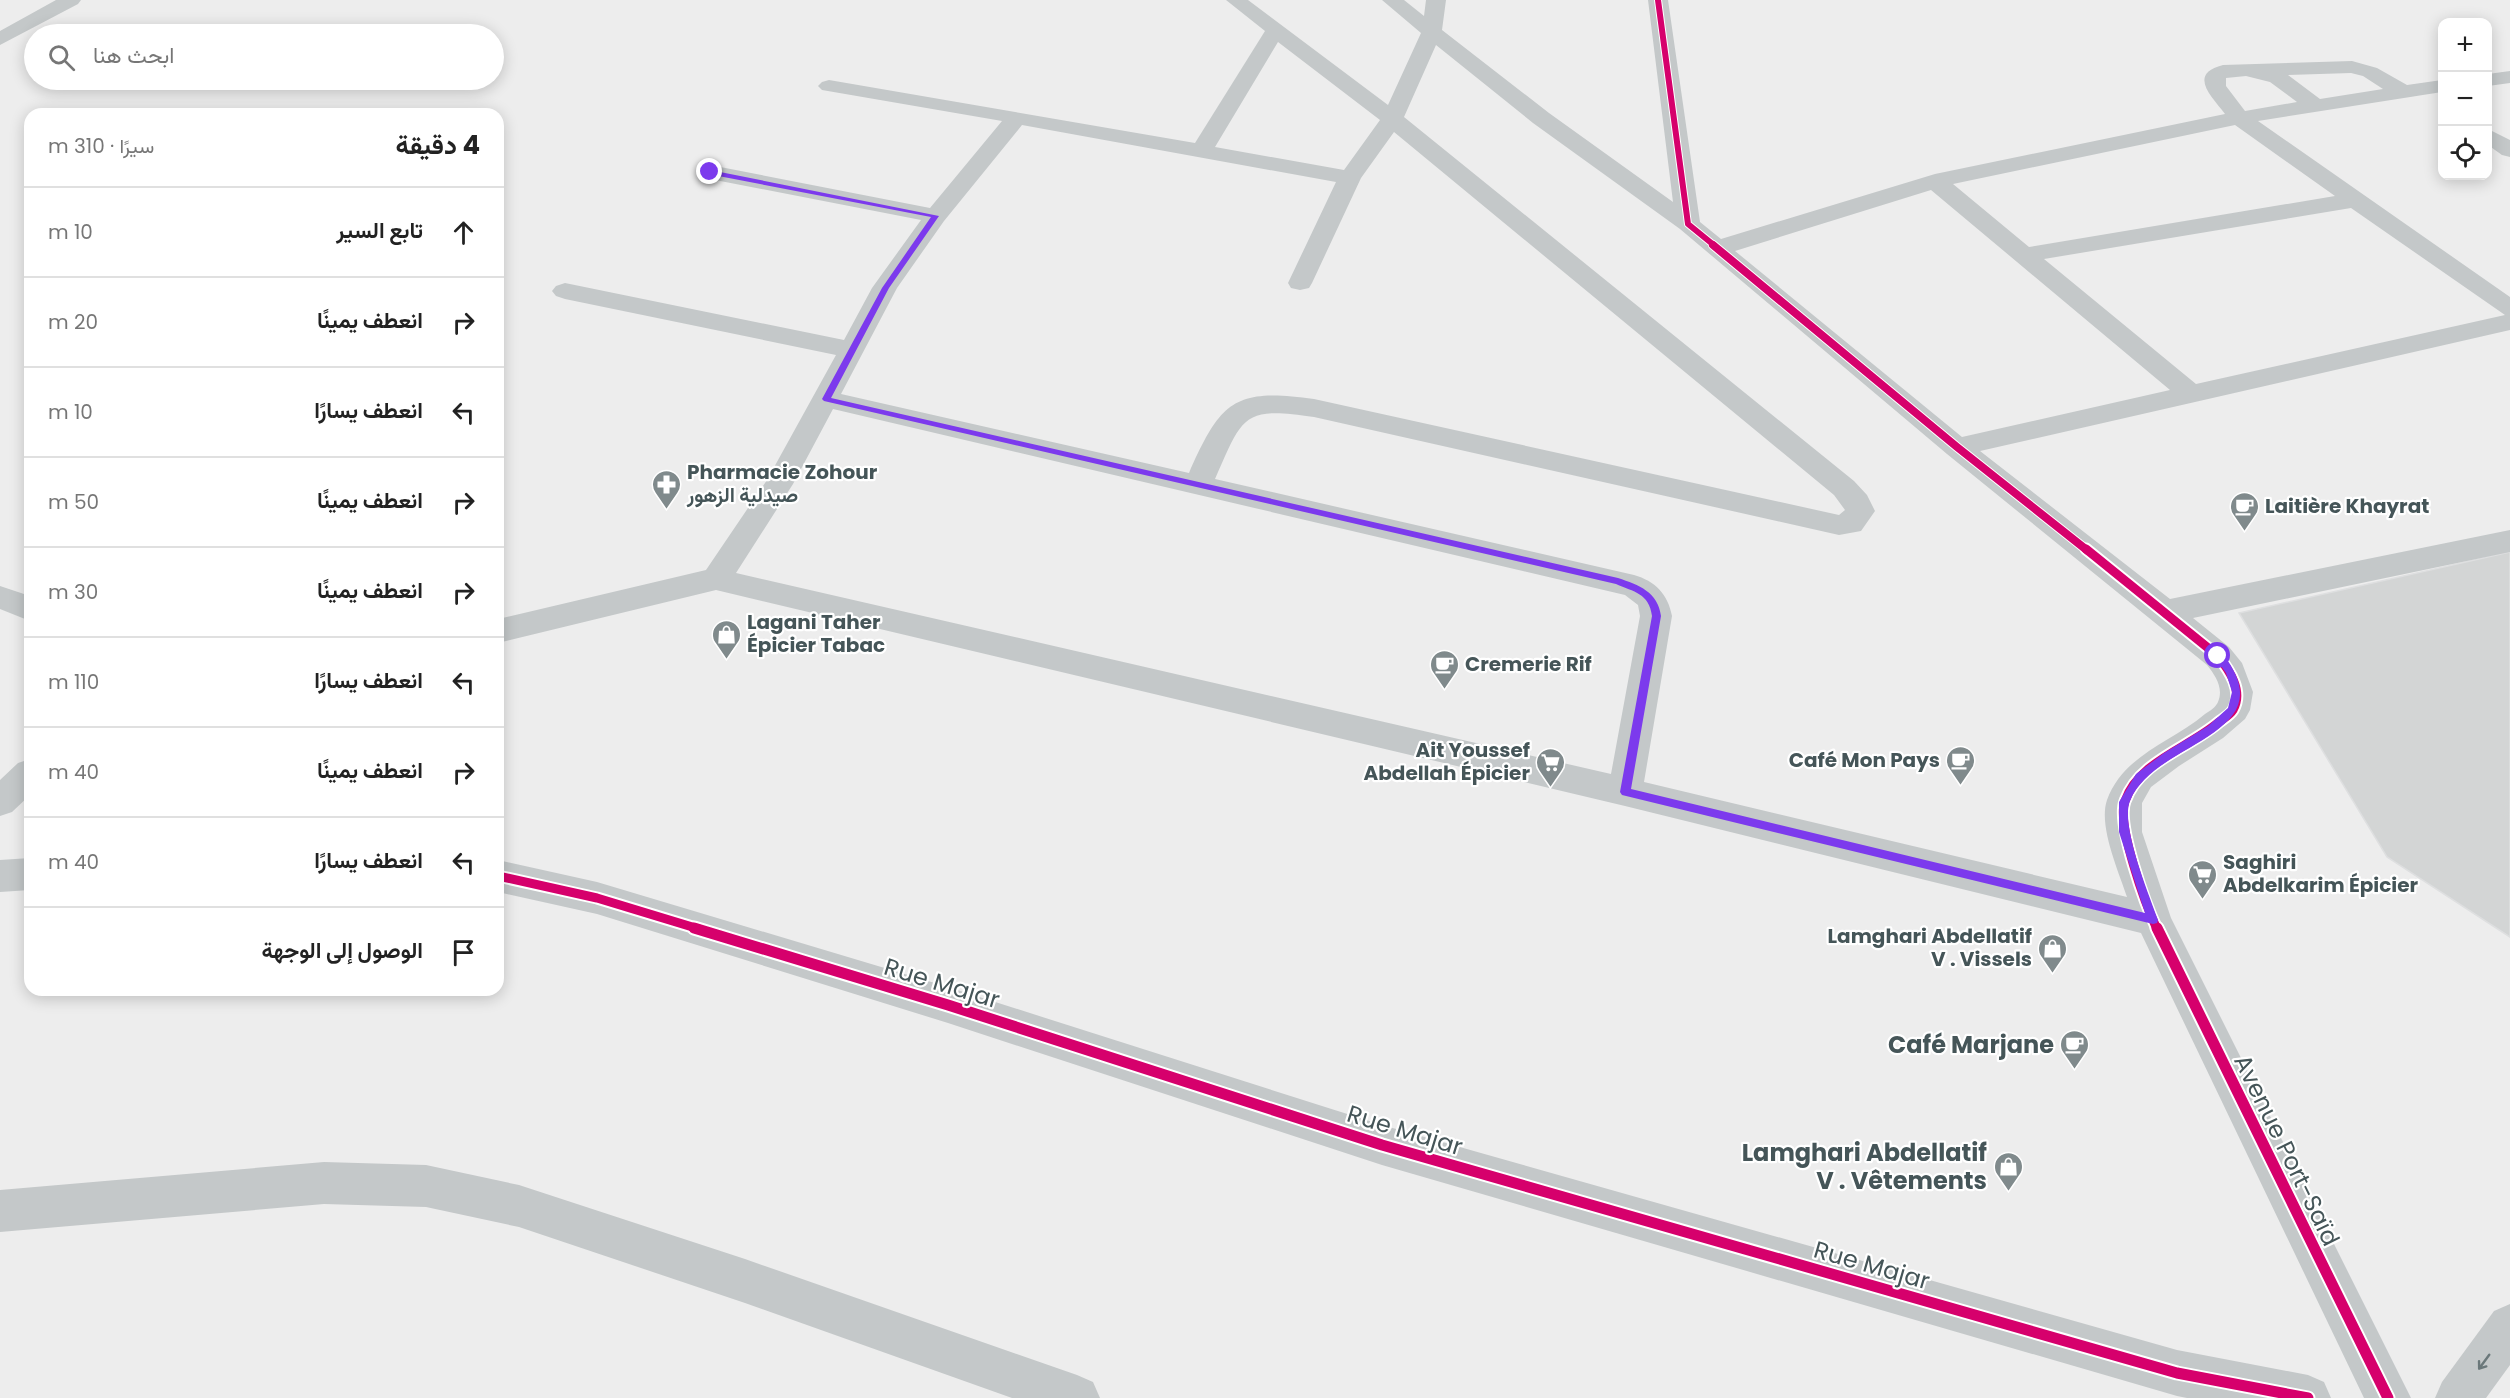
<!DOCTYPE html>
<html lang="ar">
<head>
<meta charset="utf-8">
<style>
	body { margin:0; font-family:Poppins,Vazirmatn,sans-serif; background:#f2f2f2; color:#222; direction:rtl }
	.controls { position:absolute; right:18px; top:18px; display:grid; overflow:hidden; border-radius:12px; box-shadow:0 3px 15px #0003 }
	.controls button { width:54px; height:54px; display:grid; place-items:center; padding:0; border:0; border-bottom:2px solid #e0e0e0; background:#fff; color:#222; font:30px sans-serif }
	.stop { position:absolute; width:18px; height:18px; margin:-14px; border:4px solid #7c3aed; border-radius:50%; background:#fff }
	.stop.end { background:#7c3aed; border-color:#fff; box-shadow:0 2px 6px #0008 }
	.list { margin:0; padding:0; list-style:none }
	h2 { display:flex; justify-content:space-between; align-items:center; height:78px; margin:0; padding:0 24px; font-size:26px }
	h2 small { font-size:20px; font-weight:400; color:#767676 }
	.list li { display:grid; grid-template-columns:39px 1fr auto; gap:18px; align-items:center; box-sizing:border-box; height:90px; padding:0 24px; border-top:2px solid #e0e0e0 }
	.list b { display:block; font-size:22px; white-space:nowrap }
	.list em { font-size:20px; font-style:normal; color:#767676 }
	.icon { flex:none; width:33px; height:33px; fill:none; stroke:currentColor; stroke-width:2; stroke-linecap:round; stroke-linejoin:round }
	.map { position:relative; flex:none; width:2510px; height:1398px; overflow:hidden; direction:ltr }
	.search { position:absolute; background:#fff; box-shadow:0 3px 15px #0003; left:24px; top:24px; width:480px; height:66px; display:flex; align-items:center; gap:15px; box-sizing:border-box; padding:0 21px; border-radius:33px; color:#767676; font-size:22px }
	.panel { position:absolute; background:#fff; box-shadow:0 3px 15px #0003; left:24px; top:108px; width:480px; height:888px; border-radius:18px; direction:rtl }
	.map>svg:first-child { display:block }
	.building { fill:#d3d5d5; stroke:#dedfe0; stroke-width:1.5 }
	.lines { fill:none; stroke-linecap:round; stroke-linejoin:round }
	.minor { fill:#c4c8c9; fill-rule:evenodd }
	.tertiary { fill:#c4c8c9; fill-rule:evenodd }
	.cycleway-far3-casing { stroke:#fff; stroke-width:8 }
	.cycleway-far2-casing { stroke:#fff; stroke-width:10 }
	.cycleway-far1-casing { stroke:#fff; stroke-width:13 }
	.cycleway-casing { stroke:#fff; stroke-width:15 }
	.cycleway-far3 { stroke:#d6006c; stroke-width:6 }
	.cycleway-far2 { stroke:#d6006c; stroke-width:8 }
	.cycleway-far1 { stroke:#d6006c; stroke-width:9 }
	.cycleway { stroke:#d6006c; stroke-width:11 }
	.oneway { stroke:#6b787a }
	.route { fill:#7c3aed }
	.labels { text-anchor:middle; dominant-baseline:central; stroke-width:4.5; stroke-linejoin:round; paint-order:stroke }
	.poi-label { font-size:20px; font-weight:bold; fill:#455558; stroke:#fff; text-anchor:start }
	.near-street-label { font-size:24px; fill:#455558; stroke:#fff }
	.near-poi-label { font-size:24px; font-weight:bold; fill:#455558; stroke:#fff; text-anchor:end }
</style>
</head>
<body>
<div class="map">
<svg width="2510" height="1398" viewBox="0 0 2510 1398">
	<rect width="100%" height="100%" fill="#ededed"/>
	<path class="building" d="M 2510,552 L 2510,937 L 2387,857 L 2239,613 Z"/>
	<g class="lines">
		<path class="minor" d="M 56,0 L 81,0 L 78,4 L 0,45 L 0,31 Z
			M 1226,0 L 1248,0 L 1388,105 L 1421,33 L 1382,0 L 1404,0 L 1424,16 L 1426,0 L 1446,0 L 1442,30 L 1549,113 L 1673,202 L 1648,0 L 1668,0 L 1700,222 L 1721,239 L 1935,174 L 2225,114 C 2212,97 2187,74 2223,65 L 2352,61 L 2377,68 L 2407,85 L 2442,80 L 2442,92 L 2258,121 L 2510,297 L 2510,330 L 1980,451 L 2170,599 L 2510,530 L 2510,552 L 2193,618 L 2229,647 L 2242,663 L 2253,692 L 2250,710 L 2245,719 L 2223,738 L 2179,766 L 2151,787 L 2142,803 L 2142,832 L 2171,918 L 2411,1398 L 2364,1398 L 2141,933 L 1625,806 L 716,590 L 498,643 L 498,619 L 706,570 L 767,480 L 836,355 L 565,299 L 556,296 L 552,291 L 556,286 L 565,283 L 844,340 L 872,288 L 921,220 L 710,179 L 702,177 L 699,172 L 702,167 L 710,165 L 930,208 L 1002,121 L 822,90 L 818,86 L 822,82 L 829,80 L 1195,143 L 1265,31 ZM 1278,42 L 1380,120 L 1344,170 L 1215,147 ZM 1436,45 L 1533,123 L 1680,229 L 1947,454 L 2207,665 C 2215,675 2224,688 2218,702 C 2216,707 2210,711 2205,714 C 2171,743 2124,754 2107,800 C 2098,826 2119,872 2127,897 L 1644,782 L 1672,616 C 1668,594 1655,581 1634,575 L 1215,479 C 1243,416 1242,406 1314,417 L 1839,535 L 1861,531 L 1875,511 L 1867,495 L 1854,481 L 1404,117 ZM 2351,73 L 2363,76 L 2383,89 L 2320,99 L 2288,75 ZM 2246,76 L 2270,82 L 2297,102 L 2245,111 L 2226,86 L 2226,78 ZM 1022,125 L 1336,182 L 1288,283 L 1291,288 L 1300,290 L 1309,288 L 1312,283 L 1361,178 L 1394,132 L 1834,495 L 1845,510 L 1839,515 L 1314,399 C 1234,388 1221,401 1189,473 L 841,394 L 897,288 L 944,221 ZM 2235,125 L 2335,196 L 2029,247 L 1953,184 ZM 1931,190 L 2170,390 L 1962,437 L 1735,251 ZM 2351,208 L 2505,315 L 2196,384 L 2044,259 ZM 833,409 L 1625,595 L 1638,605 L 1640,616 L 1611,774 L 736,573 L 793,484 Z
			M 2510,71 L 2510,83 L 2488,86 L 2488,74 Z
			M 2488,129 L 2510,140 L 2510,157 L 2502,155 L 2488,145 Z
			M 0,586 L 30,596 L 30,621 L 0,609 Z
			M 30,759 L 30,795 L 12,812 L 0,816 L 0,780 L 18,763 Z
			M 30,858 L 30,890 L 0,892 L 0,860 Z
			M 498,860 L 597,882 L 948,987 L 1382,1125 L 2177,1350 L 2308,1375 L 2324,1382 L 2331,1398 L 2187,1398 L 2177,1396 L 1382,1165 L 948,1023 L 597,914 L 498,892 Z
			M 324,1162 L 426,1165 L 519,1185 L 745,1259 L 1077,1375 L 1093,1382 L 1100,1398 L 1012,1398 L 745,1303 L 519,1227 L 426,1207 L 324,1204 L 0,1232 L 0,1190 Z"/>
		<path class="tertiary" d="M 2510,1304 L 2510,1365 L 2486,1398 L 2435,1398 L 2442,1382 L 2494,1311 Z"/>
		<defs>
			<path id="cycleway-far3" d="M 1658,0 L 1688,224 L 1715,246"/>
			<path id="cycleway-far2" d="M 1713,245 L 1957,447 L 2088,551"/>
			<path id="cycleway-far1" d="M 2086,549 L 2218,656 C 2229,670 2244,691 2233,710 C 2230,715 2223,719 2219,722 C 2189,748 2139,761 2125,801 C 2116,824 2146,906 2157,929
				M 498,876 L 597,898 L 699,929"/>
			<path id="cycleway" d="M 694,928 L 948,1005 L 1382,1145 L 2177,1373 L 2308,1398
				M 2157,928 L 2388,1398"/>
		</defs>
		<use href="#cycleway-far3" class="cycleway-far3-casing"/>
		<use href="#cycleway-far2" class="cycleway-far2-casing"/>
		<use href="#cycleway-far1" class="cycleway-far1-casing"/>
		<use href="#cycleway" class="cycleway-casing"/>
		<use href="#cycleway-far3" class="cycleway-far3"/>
		<use href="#cycleway-far2" class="cycleway-far2"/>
		<use href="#cycleway-far1" class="cycleway-far1"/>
		<use href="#cycleway" class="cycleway"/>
	</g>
	<defs><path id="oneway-shaft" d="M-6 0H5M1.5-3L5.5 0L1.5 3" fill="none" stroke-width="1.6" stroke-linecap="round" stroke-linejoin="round" transform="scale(1.5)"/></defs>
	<use class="oneway" href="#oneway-shaft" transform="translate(2484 1362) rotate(126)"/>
	<path class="route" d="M 710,170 L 939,216 L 889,288 L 831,398 L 1618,578 C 1639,585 1658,592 1661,616 L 1631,789 L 2145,913 L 2119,832 L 2119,802 L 2136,774 L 2164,753 L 2208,726 L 2228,708 L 2232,692 L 2226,673 L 2214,656 L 2218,652 L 2222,653 C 2288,736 2154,740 2130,801 C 2120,825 2149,894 2158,920 L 2157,923 L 2153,924 L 1622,795 L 1620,792 L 1652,616 C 1649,593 1634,592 1616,584 L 824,401 L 822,399 L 882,288 L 931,217 L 708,174 Z"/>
	<defs>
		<symbol id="pharmacy-pin" viewBox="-11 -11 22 30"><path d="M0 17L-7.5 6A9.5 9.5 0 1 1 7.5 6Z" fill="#808a8c" stroke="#fff"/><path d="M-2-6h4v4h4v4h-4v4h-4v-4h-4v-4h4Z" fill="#fff"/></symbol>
		<symbol id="cafe-pin" viewBox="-11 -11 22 30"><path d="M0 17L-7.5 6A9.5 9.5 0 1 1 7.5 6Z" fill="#808a8c" stroke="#fff"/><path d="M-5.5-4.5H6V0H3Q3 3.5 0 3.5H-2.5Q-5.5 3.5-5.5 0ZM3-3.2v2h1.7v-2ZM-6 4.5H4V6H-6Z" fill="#fff"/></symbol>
		<symbol id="shop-pin" viewBox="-11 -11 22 30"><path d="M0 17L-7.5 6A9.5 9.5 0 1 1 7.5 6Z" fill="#808a8c" stroke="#fff"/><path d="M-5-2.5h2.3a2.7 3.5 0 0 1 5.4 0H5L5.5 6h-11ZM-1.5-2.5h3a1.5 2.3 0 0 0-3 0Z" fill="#fff"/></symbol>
		<symbol id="supermarket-pin" viewBox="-11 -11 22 30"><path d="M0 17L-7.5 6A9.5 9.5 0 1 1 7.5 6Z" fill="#808a8c" stroke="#fff"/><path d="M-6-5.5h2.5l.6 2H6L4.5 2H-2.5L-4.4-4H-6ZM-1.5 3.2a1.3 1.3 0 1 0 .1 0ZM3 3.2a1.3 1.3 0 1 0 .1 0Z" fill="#fff"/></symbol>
	</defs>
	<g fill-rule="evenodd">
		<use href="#pharmacy-pin" x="650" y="468" width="33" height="45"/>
		<use href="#cafe-pin" x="2228" y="490" width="33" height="45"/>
		<use href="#shop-pin" x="710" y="618" width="33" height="45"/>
		<use href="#cafe-pin" x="1428" y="648" width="33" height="45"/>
		<use href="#cafe-pin" x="1944" y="744" width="33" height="45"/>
		<use href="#supermarket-pin" x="1534" y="746" width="33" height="45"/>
		<use href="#supermarket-pin" x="2186" y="858" width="33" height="45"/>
		<use href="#shop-pin" x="2036" y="932" width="33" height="45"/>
		<use href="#cafe-pin" x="2058" y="1028" width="33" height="45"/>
		<use href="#shop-pin" x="1992" y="1150" width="33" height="45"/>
	</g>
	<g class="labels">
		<g class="poi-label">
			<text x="687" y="472">Pharmacie Zohour<tspan x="687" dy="23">صيدلية الزهور</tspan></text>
			<text x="2265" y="506">Laitière Khayrat</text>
			<text x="747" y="622">Lagani Taher<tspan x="747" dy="23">Épicier Tabac</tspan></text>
			<text x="1465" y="664">Cremerie Rif</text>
			<text x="1530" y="750" text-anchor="end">Ait Youssef<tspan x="1530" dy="23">Abdellah Épicier</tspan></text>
			<text x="1940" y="760" text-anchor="end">Café Mon Pays</text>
			<text x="2223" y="862">Saghiri<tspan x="2223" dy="23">Abdelkarim Épicier</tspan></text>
			<text x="2032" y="936" text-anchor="end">Lamghari Abdellatif<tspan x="2032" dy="23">V . Vissels</tspan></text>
		</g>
		<g class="near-street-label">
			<text transform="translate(942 983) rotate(17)">Rue Majar</text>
			<text transform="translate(1405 1130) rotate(17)">Rue Majar</text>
			<text transform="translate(2287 1150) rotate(64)">Avenue Port-Saïd</text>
			<text transform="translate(1872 1265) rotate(16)">Rue Majar</text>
		</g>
		<g class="near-poi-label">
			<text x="2054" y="1044">Café Marjane</text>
			<text x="1987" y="1152">Lamghari Abdellatif<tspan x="1987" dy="28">V . Vêtements</tspan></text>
		</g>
	</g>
</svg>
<div class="controls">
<button>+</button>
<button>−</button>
<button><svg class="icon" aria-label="locate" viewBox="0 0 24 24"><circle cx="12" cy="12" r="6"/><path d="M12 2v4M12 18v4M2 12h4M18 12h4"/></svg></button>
</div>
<div class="stop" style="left:2218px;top:656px"></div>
<div class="stop end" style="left:710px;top:172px"></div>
<div class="search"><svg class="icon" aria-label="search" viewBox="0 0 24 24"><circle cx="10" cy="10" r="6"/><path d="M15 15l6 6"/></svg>ابحث هنا</div>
<section class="panel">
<h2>4 دقيقة<small>سيرًا · 310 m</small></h2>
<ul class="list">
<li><svg class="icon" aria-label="ahead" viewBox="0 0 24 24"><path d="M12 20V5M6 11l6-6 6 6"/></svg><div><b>تابع السير</b></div><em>10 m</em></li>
<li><svg class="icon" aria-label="right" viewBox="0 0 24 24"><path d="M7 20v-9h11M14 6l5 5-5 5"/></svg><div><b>انعطف يمينًا</b></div><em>20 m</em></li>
<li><svg class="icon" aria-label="left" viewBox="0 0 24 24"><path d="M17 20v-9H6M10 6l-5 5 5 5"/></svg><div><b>انعطف يسارًا</b></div><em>10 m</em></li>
<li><svg class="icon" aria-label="right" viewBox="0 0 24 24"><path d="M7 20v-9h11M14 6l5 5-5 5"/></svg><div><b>انعطف يمينًا</b></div><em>50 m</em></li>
<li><svg class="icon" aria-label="right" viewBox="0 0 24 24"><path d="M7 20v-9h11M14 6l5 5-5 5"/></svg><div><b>انعطف يمينًا</b></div><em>30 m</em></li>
<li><svg class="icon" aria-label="left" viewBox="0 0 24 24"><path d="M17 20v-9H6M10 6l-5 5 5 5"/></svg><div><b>انعطف يسارًا</b></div><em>110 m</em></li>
<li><svg class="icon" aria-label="right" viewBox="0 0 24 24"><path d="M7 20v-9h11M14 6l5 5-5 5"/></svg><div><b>انعطف يمينًا</b></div><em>40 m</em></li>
<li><svg class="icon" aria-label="left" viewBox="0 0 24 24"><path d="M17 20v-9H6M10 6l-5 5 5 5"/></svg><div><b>انعطف يسارًا</b></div><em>40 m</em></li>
<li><svg class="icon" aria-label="arrive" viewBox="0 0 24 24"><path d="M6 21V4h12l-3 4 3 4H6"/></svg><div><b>الوصول إلى الوجهة</b></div></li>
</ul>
</section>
</div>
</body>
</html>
